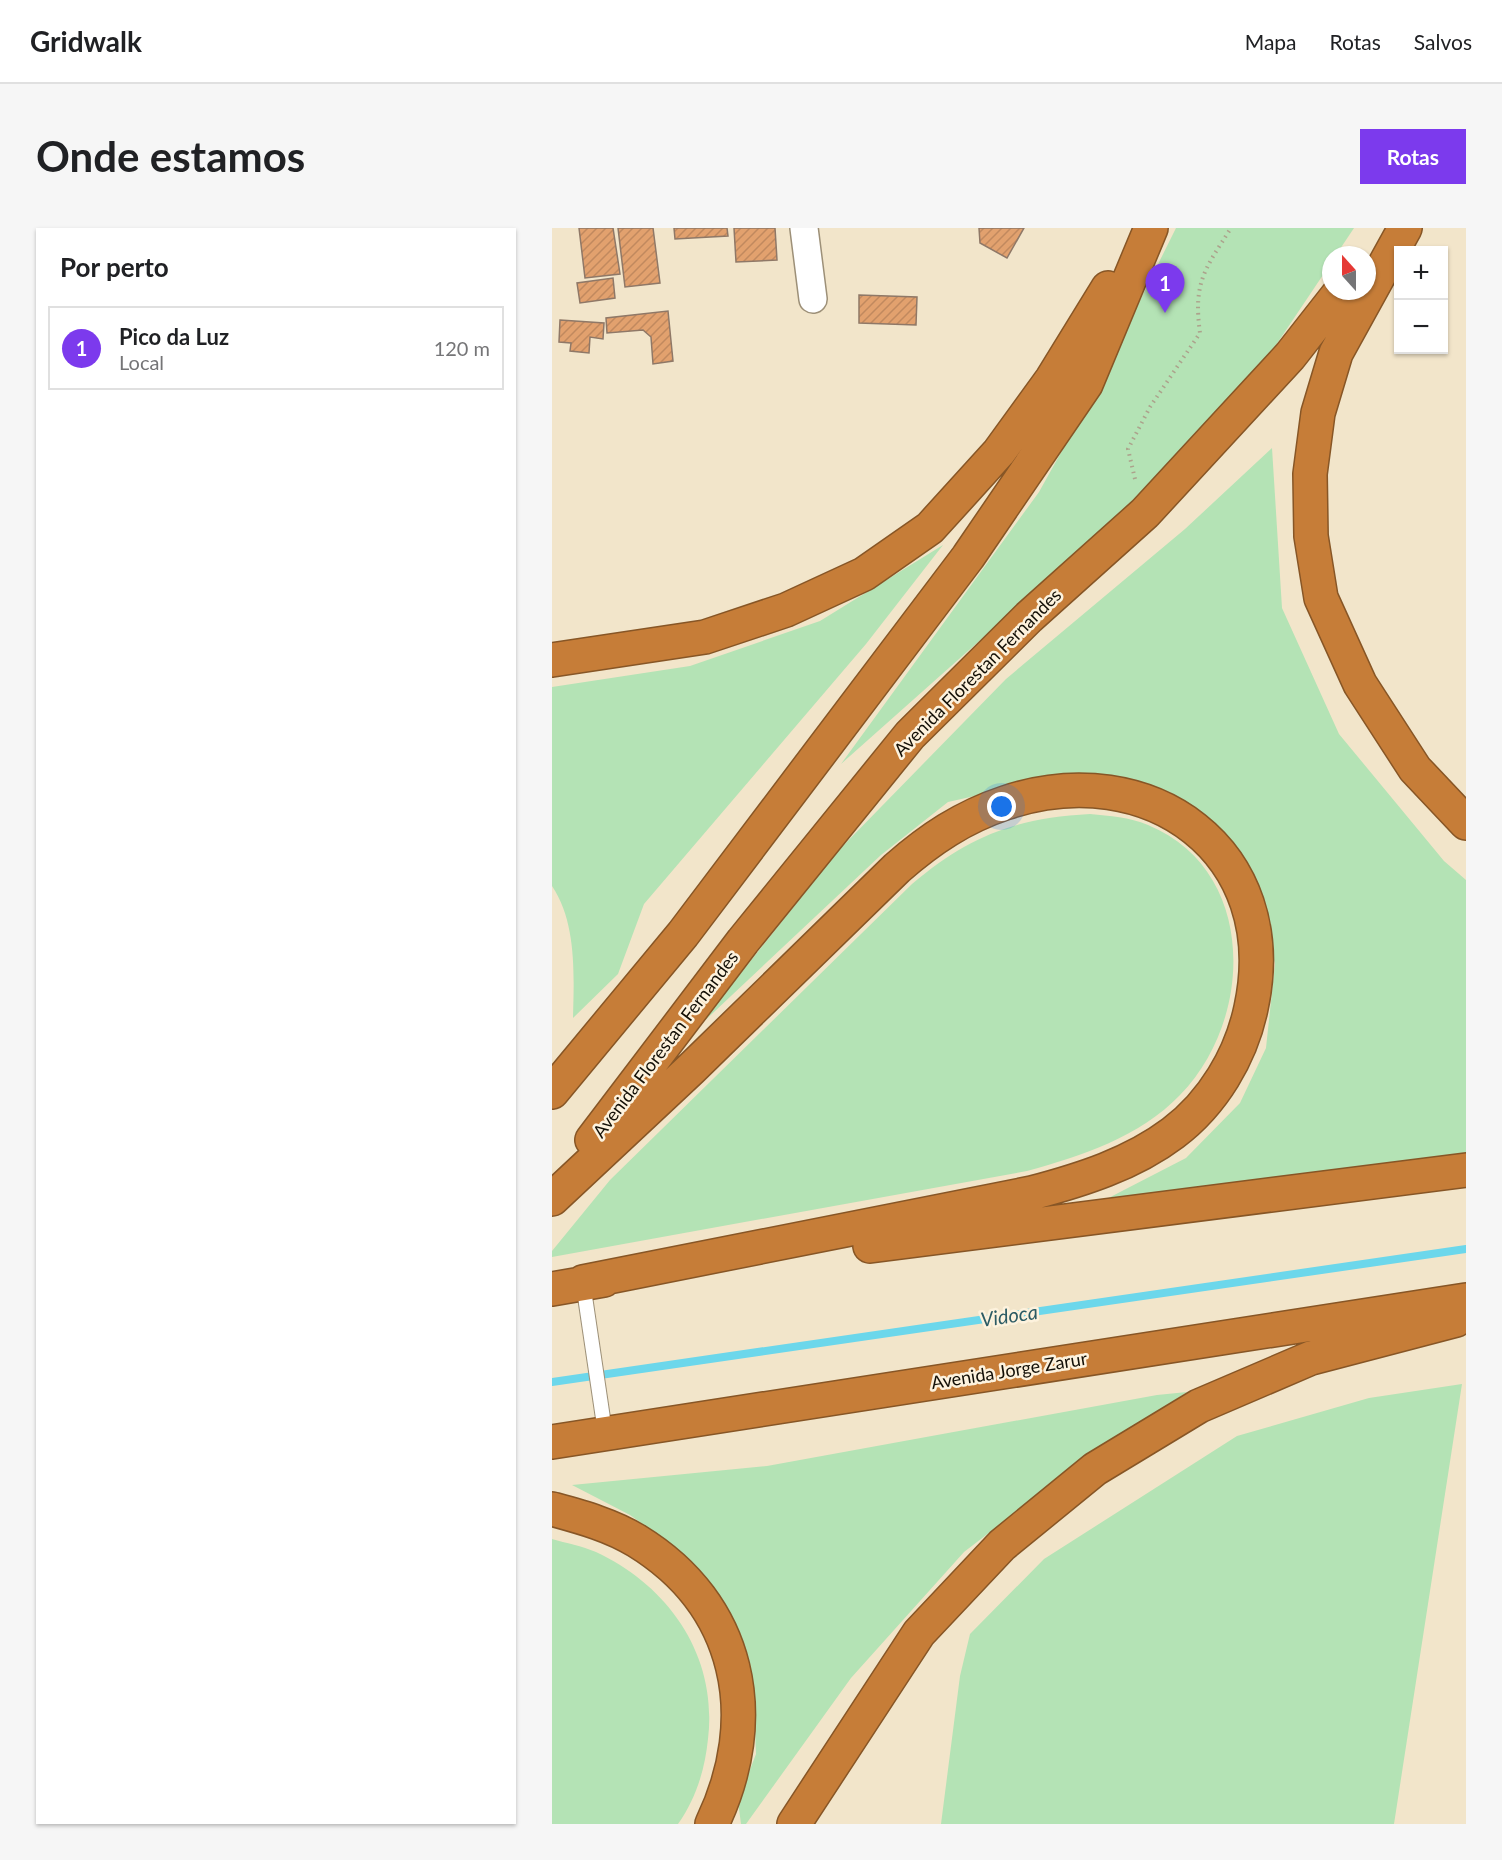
<!DOCTYPE html>
<html lang="pt">
<head>
<meta charset="utf-8">
<style>
	body { margin:0; font-family:Lato,sans-serif; background:#f6f6f6; color:#202124 }
	.controls { position:absolute; right:18px; top:18px; display:grid; overflow:hidden; border-radius:0px; box-shadow:0 2px 4px #0004 }
	.controls button { width:54px; height:54px; display:grid; place-items:center; padding:0; border:0; border-bottom:2px solid #e0e0e0; background:#fff; color:#202124; font:30px sans-serif }
	.compass { position:absolute; left:770px; top:18px; width:54px; height:54px; border-radius:50%; background:#fff; box-shadow:0 2px 4px #0004; rotate:339deg }
	.you { position:absolute; left:450px; top:579px; width:21px; height:21px; margin:-15px; border:4px solid #fff; border-radius:50%; background:#1a73e8; box-shadow:0 0 0 9px #1a73e833 }
	.badge { display:grid; place-items:center; width:39px; height:39px; border-radius:50%; background:#7c3aed; color:#fff; font-size:20px; font-weight:700 }
	.pin { position:absolute; translate:-50% -50px; filter:drop-shadow(0 2px 3px #0008) }
	.pin::after { content:''; position:absolute; top:32px; width:21px; height:18px; background:inherit; clip-path:polygon(0 0,100% 0,50% 100%) }
	.list { margin:0; padding:0; list-style:none }
	h2 { display:flex; justify-content:space-between; align-items:center; height:78px; margin:0; padding:0 24px; font-size:26px }
	h2 small { font-size:20px; font-weight:400; color:#757577 }
	.list li { display:grid; grid-template-columns:39px 1fr auto; gap:18px; align-items:center; box-sizing:border-box; height:84px; margin:0 12px 12px; padding:0 12px; border:2px solid #e0e0e0; border-radius:0px }
	.list b { display:block; font-size:22px; white-space:nowrap }
	.list p { margin:0; font-size:20px; white-space:nowrap; color:#757577 }
	.list em { font-size:20px; font-style:normal; color:#757577 }
	.map { position:relative; flex:none; width:914px; height:1596px; overflow:hidden; border-radius:0px }
	header { display:flex; align-items:center; gap:36px; box-sizing:border-box; height:84px; padding:0 30px; background:#fff; border-bottom:2px solid #e0e0e0 }
	header strong { font-size:28px }
	nav { display:flex; gap:33px; margin-inline-start:auto; font-size:21px }
	.intro { display:flex; align-items:center; justify-content:space-between; box-sizing:border-box; height:144px; padding:0 36px }
	h1 { margin:0; font-size:42px }
	.button { padding:15px 27px; border-radius:0px; background:#7c3aed; color:#fff; font-size:21px; font-weight:700 }
	main { display:flex; gap:36px; padding:0 36px }
	aside { flex:1; background:#fff; border-radius:0px; box-shadow:0 2px 4px #0004 }
	.map>svg:first-child { display:block }
	.grass { fill:#b4e3b5 }
	.lines { fill:none; stroke-linecap:round; stroke-linejoin:round }
	.stream { stroke:#6cd7eb; stroke-width:8 }
	.building { fill:url(#building-hatch); stroke:#8f7867; stroke-width:1.5 }
	.lane-casing { stroke:#9d9078; stroke-width:16 }
	.street-casing { stroke:#9d9078; stroke-width:30 }
	.highway-casing { stroke:#875626; stroke-width:36 }
	.path { stroke:#aca28c; stroke-width:4; stroke-dasharray:1.5 4.5; stroke-linecap:butt }
	.lane { stroke:#fff; stroke-width:14 }
	.street { stroke:#fff; stroke-width:27 }
	.highway { stroke:#c67d38; stroke-width:33 }
	.labels { text-anchor:middle; dominant-baseline:central; stroke-width:5; stroke-linejoin:round; paint-order:stroke }
	.street-label { font-size:18px; fill:#130f06; stroke:#fdf2dd }
	.water-label { font-size:20px; font-style:italic; fill:#2c5b64; stroke:#fdf2dd }
</style>
</head>
<body>
<header>
<strong>Gridwalk</strong>
<nav><a>Mapa</a><a>Rotas</a><a>Salvos</a></nav>
</header>
<div class="intro"><h1>Onde estamos</h1><a class="button">Rotas</a></div>
<main>
<aside>
<h2>Por perto<small></small></h2>
<ul class="list">
<li><span class="badge">1</span><div><b>Pico da Luz</b><p>Local</p></div><em>120 m</em></li>
</ul>
</aside>
<div class="map">
<svg width="914" height="1596" viewBox="0 0 914 1596">
	<defs>
		<pattern id="building-hatch" width="6" height="6" patternUnits="userSpaceOnUse" patternTransform="scale(1.5)"><rect width="6" height="6" fill="#e2a16e"/><path d="M-1 1l2-2M0 6l6-6M5 7l2-2" fill="none" stroke="#c1895e"/></pattern>
	</defs>
	<rect width="100%" height="100%" fill="#f2e5ca"/>
	<path class="grass" d="M 624,0 L 802,0 L 784,27 L 779,27 L 779,35 L 724,117 L 605,255 L 289,536 L 487,264 L 541,167 Z
		M 720,220 L 730,380 L 787,506 L 892,633 L 914,652 L 914,926 L 539,979 L 634,930 L 688,875 L 714,820 L 723,736 L 706,658 L 663,597 L 618,564 L 544,551 L 467,558 L 396,574 L 329,627 L 146,799 L 286,623 L 454,451 L 633,301 Z
		M 391,317 L 314,416 L 92,676 L 66,746 L 21,790 C 22,748 25,695 0,658 L 0,459 L 138,438 L 268,393 Z
		M 538,586 C 558,588 577,589 596,597 C 706,642 702,792 628,867 C 588,909 529,928 475,943 L 0,1029 L 0,1023 L 58,952 L 360,656 C 417,608 464,590 538,586 Z
		M 910,1156 L 842,1596 L 389,1596 L 408,1448 L 418,1406 L 492,1331 L 685,1208 L 817,1170 Z
		M 635,1164 L 528,1235 L 412,1324 L 299,1450 L 194,1596 L 189,1596 L 186,1573 L 204,1526 L 202,1476 L 159,1358 L 120,1317 L 78,1287 L 20,1257 L 215,1238 L 605,1167 Z
		M 0,1311 C 14,1315 30,1318 44,1324 C 117,1358 166,1428 156,1511 C 153,1541 144,1571 126,1596 L 0,1596 Z"/>
	<g class="lines">
		<path class="stream" d="M 0,1154 L 914,1021"/>
	</g>
	<path class="building" d="M 27,0 L 61,0 L 68,46 L 33,50 Z
		M 66,0 L 101,0 L 108,55 L 73,59 Z
		M 122,0 L 175,0 L 176,8 L 123,11 Z
		M 182,0 L 223,0 L 225,32 L 184,34 Z
		M 427,0 L 472,0 L 455,30 L 428,15 Z
		M 61,50 L 63,70 L 28,75 L 25,55 Z
		M 307,67 L 365,69 L 364,97 L 307,95 Z
		M 116,83 L 121,133 L 101,136 L 99,109 L 91,102 L 55,105 L 54,90 Z
		M 8,92 L 52,95 L 51,111 L 38,109 L 37,125 L 18,123 L 19,115 L 7,114 Z"/>
	<g class="lines">
		<defs>
			<path id="lane" d="M 31,1055 L 53,1204"/>
			<path id="street" d="M 252,0 L 261,71"/>
			<path id="highway" d="M 853,0 L 784,125 L 766,185 L 758,246 L 759,308 L 769,370 L 808,456 L 863,541 L 914,595
				M 0,432 L 153,409 L 234,382 L 312,346 L 378,300 L 447,224 L 500,151 L 556,60
				M 0,864 L 131,706 L 416,329 L 534,156 L 599,0
				M 40,912 L 191,713 L 358,507 L 477,389 L 593,285 L 738,128 L 789,63
				M 0,971 L 139,841 L 345,640 C 378,611 411,589 453,575 C 597,526 733,624 699,780 C 689,828 661,875 621,905 C 580,936 529,952 480,965 L 31,1054
				M 318,1018 L 914,942
				M 0,1061 L 52,1052
				M 0,1214 L 914,1072
				M 0,1281 C 29,1289 59,1297 85,1313 C 189,1377 211,1490 160,1596
				M 242,1596 L 367,1405 L 450,1317 L 543,1241 L 647,1178 L 759,1130 L 904,1092"/>
		</defs>
		<use href="#lane" class="lane-casing"/>
		<use href="#street" class="street-casing"/>
		<use href="#highway" class="highway-casing"/>
		<path class="path" d="M 583,251 L 576,221 L 598,179 L 648,105 C 641,54 653,41 679,0"/>
		<use href="#lane" class="lane"/>
		<use href="#street" class="street"/>
		<use href="#highway" class="highway"/>
	</g>
	<g class="labels">
		<g class="street-label">
			<text transform="translate(425 444) rotate(-45)">Avenida Florestan Fernandes</text>
			<text transform="translate(113 816) rotate(-53)">Avenida Florestan Fernandes</text>
			<text transform="translate(457 1142) rotate(-9)">Avenida Jorge Zarur</text>
		</g>
		<g class="water-label">
			<text transform="translate(457 1087) rotate(-8)">Vidoca</text>
		</g>
	</g>
</svg>
<div class="controls">
<button>+</button>
<button>−</button>
</div>
<svg class="compass" viewBox="-18 -18 36 36"><path d="M0-13l5 13h-10z" fill="#e53935"/><path d="M0 13l5-13h-10z" fill="#757577"/></svg>
<div class="you"></div>
<div class="pin badge" style="left:613px;top:85px">1</div>
</div>
</main>
</body>
</html>
